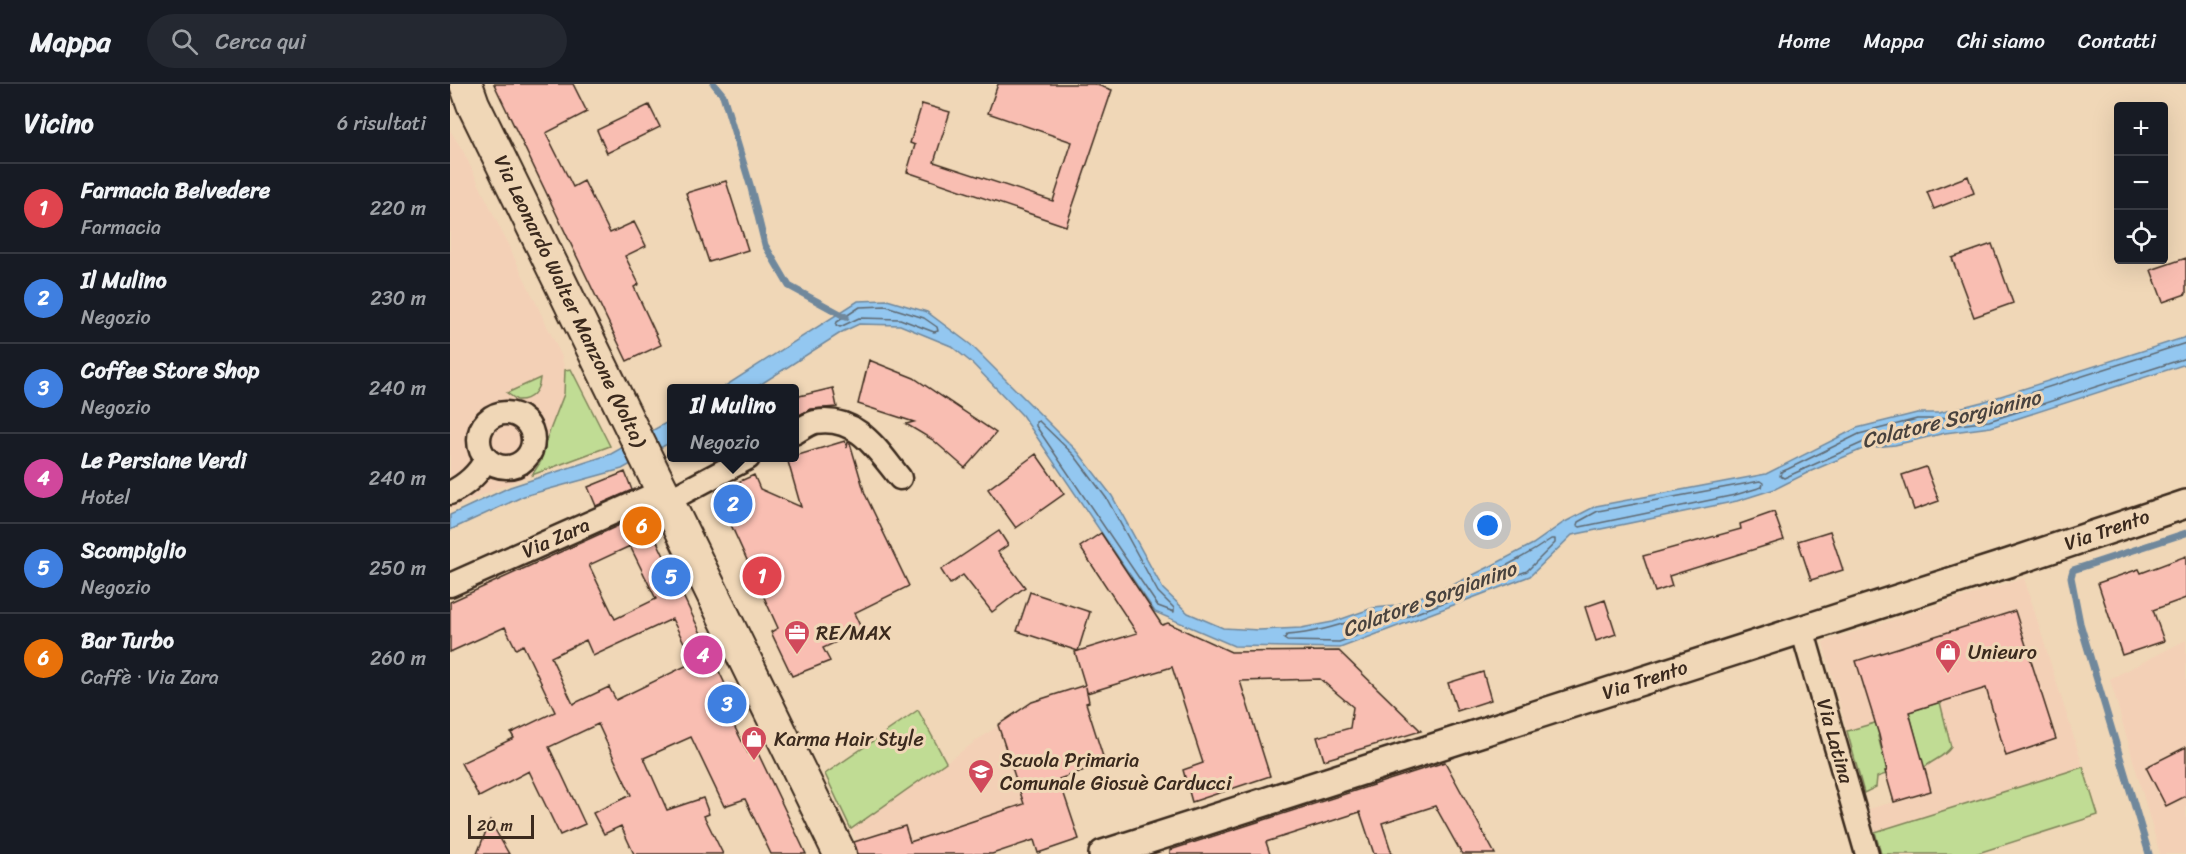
<!DOCTYPE html>
<html lang="it">
<head>
<meta charset="utf-8">
<style>
	body { margin:0; font-family:Sriracha,sans-serif; background:#242831; color:#f1f3f6 }
	.controls { position:absolute; right:18px; top:18px; display:grid; overflow:hidden; border-radius:6px; box-shadow:0 6px 24px #0002 }
	.controls button { width:54px; height:54px; display:grid; place-items:center; padding:0; border:0; border-bottom:2px solid #363941; background:#171b24; color:#f1f3f6; font:30px sans-serif }
	.scale { position:absolute; left:18px; bottom:15px; width:66px; box-sizing:border-box; padding-left:6px; border:3px solid #3b2a1e; border-top:0; font-size:16px; line-height:21px; white-space:nowrap; color:#3b2a1e; -webkit-text-stroke:4px #f0d7b7; paint-order:stroke }
	.you { position:absolute; left:1038px; top:442px; width:21px; height:21px; margin:-15px; border:4px solid #fff; border-radius:50%; background:#1a73e8; box-shadow:0 0 0 9px #1a73e833 }
	.badge { display:grid; place-items:center; width:39px; height:39px; border-radius:50%; background:#0f766e; color:#fff; font-size:20px; font-weight:700 }
	.pin { position:absolute; translate:-50% -50%; border:3px solid #fff; box-shadow:0 2px 6px #0006 }
	.popup { position:absolute; left:217px; top:300px; width:132px; height:78px; box-sizing:border-box; display:grid; place-content:center; border-radius:6px; background:#171b24; filter:drop-shadow(0 2px 4px #0005); font-size:20px; white-space:nowrap; color:#9ea1a6 }
	.popup b { font-size:22px; color:#f1f3f6 }
	.popup::after { content:''; position:absolute; left:50%; top:100%; margin-left:-12px; border:12px solid transparent; border-top-color:#171b24 }
	.list { margin:0; padding:0; list-style:none }
	h2 { display:flex; justify-content:space-between; align-items:center; height:78px; margin:0; padding:0 24px; font-size:26px }
	h2 small { font-size:20px; font-weight:400; color:#9ea1a6 }
	.list li { display:grid; grid-template-columns:39px 1fr auto; gap:18px; align-items:center; box-sizing:border-box; height:90px; padding:0 24px; border-top:2px solid #363941 }
	.list b { display:block; font-size:22px; white-space:nowrap }
	.list p { margin:0; font-size:20px; white-space:nowrap; color:#9ea1a6 }
	.list em { font-size:20px; font-style:normal; color:#9ea1a6 }
	.icon { flex:none; width:33px; height:33px; fill:none; stroke:currentColor; stroke-width:2; stroke-linecap:round; stroke-linejoin:round }
	.map { position:relative; flex:none; width:1736px; height:770px; overflow:hidden }
	header { display:flex; align-items:center; gap:36px; box-sizing:border-box; height:84px; padding:0 30px; background:#171b24; border-bottom:2px solid #363941 }
	header strong { font-size:28px }
	nav { display:flex; gap:33px; margin-inline-start:auto; font-size:21px }
	.search { width:420px; height:54px; background:#242831; display:flex; align-items:center; gap:15px; box-sizing:border-box; padding:0 21px; border-radius:33px; color:#9ea1a6; font-size:22px }
	main { display:flex }
	aside { flex:1; background:#171b24 }
	.map>svg:first-child { display:block }
	.built { fill:#f3d0b6 }
	.green { fill:#c0dc94; stroke:#7e8359; stroke-width:1.5 }
	.water { fill:#93c7f0; stroke:#70889c; stroke-width:1.5 }
	.lines { fill:none; stroke-linecap:round; stroke-linejoin:round }
	.shore { stroke:#5e6972; stroke-width:1.5 }
	.stream { stroke:#70889c; stroke-width:7 }
	.building { fill:#f9beb2; stroke:#3b2a1e; stroke-width:1.5; fill-rule:evenodd }
	.minor-casing { stroke:#3b2a1e; stroke-width:27 }
	.tertiary-casing { stroke:#3b2a1e; stroke-width:32 }
	.secondary-casing { stroke:#3b2a1e; stroke-width:36 }
	.minor { stroke:#f0d7b7; stroke-width:22 }
	.tertiary { stroke:#f0d7b7; stroke-width:27 }
	.secondary { stroke:#f0d7b7; stroke-width:32 }
	.labels { text-anchor:middle; dominant-baseline:central; stroke-width:6; stroke-linejoin:round; paint-order:stroke }
	.street-label { font-size:20px; fill:#3b2a1e; stroke:#f0d7b7 }
	.poi-label { font-size:20px; fill:#3b2a1e; stroke:#f0d7b7; text-anchor:start }
	.water-label { font-size:21px; font-style:italic; fill:#48423e; stroke:#f0d7b7 }
</style>
</head>
<body>
<header>
<strong>Mappa</strong>
<div class="search"><svg class="icon" aria-label="search" viewBox="0 0 24 24"><circle cx="10" cy="10" r="6"/><path d="M15 15l6 6"/></svg>Cerca qui</div>
<nav><a>Home</a><a>Mappa</a><a>Chi siamo</a><a>Contatti</a></nav>
</header>
<main>
<aside>
<h2>Vicino<small>6 risultati</small></h2>
<ul class="list">
<li><span class="badge" style="background:#e0444e">1</span><div><b>Farmacia Belvedere</b><p>Farmacia</p></div><em>220 m</em></li>
<li><span class="badge" style="background:#3f7fe0">2</span><div><b>Il Mulino</b><p>Negozio</p></div><em>230 m</em></li>
<li><span class="badge" style="background:#3f7fe0">3</span><div><b>Coffee Store Shop</b><p>Negozio</p></div><em>240 m</em></li>
<li><span class="badge" style="background:#d1479c">4</span><div><b>Le Persiane Verdi</b><p>Hotel</p></div><em>240 m</em></li>
<li><span class="badge" style="background:#3f7fe0">5</span><div><b>Scompiglio</b><p>Negozio</p></div><em>250 m</em></li>
<li><span class="badge" style="background:#e8710a">6</span><div><b>Bar Turbo</b><p>Caffè · Via Zara</p></div><em>260 m</em></li>
</ul>
</aside>
<div class="map">
<svg width="1736" height="770" viewBox="0 0 1736 770">
	<rect width="100%" height="100%" fill="#f0d7b7"/>
	<filter id="ink" filterUnits="userSpaceOnUse"><feTurbulence type="fractalNoise" baseFrequency=".0167" numOctaves="2"/><feDisplacementMap in="SourceGraphic" scale="12" xChannelSelector="R" yChannelSelector="G"/><feConvolveMatrix kernelMatrix="1 2 1 2 8 2 1 2 1" color-interpolation-filters="sRGB"/></filter>
	<g filter="url(#ink)">
		<path class="built" d="M 0,46 L 13,67 L 111,271 L 115,286 L 114,310 L 101,342 L 91,377 L 82,391 L 50,403 L 0,426 Z
			M 1574,494 L 1648,731 L 1525,770 L 1431,770 L 1419,725 L 1481,707 L 1459,628 L 1397,647 L 1373,558 Z
			M 1736,556 L 1736,770 L 1710,770 L 1660,595 Z
			M 583,617 L 629,755 L 588,769 L 584,757 L 542,770 L 413,770 L 401,745 Z"/>
		<path class="green" d="M 121,285 L 160,362 L 82,391 L 91,377 L 95,359 L 114,310 L 115,286 Z
			M 90,294 C 89,307 81,317 67,316 L 57,309 Z
			M 1490,618 L 1501,663 C 1495,673 1482,676 1474,684 L 1459,628 Z
			M 468,626 L 496,678 L 401,745 L 375,690 Z
			M 1435,636 L 1439,649 L 1428,652 L 1437,687 L 1436,690 L 1427,693 L 1426,703 L 1414,709 L 1397,647 Z
			M 1633,683 L 1648,731 L 1525,770 L 1431,770 L 1425,748 Z"/>
		<path class="water" d="M 437,216 L 477,228 L 521,261 L 628,368 L 662,412 L 713,505 L 738,529 L 773,544 L 809,546 L 851,544 L 883,538 L 923,524 L 946,522 L 1005,500 L 1043,481 L 1083,460 L 1113,439 L 1146,422 L 1316,390 L 1407,344 L 1467,329 L 1489,329 L 1532,318 L 1736,253 L 1736,280 L 1541,343 L 1495,349 L 1445,361 L 1415,364 L 1359,388 L 1325,405 L 1287,417 L 1122,451 L 1080,492 L 890,564 L 784,562 L 705,528 L 572,331 L 522,279 L 501,262 L 450,241 L 409,240 L 392,248 L 305,304 L 272,304 L 408,217 Z
			M 221,336 L 221,358 L 172,385 L 74,412 L 0,446 L 0,431 L 60,403 L 161,370 Z"/>
		<g class="lines">
			<path class="shore" d="M 436,222 L 474,234 L 487,243 L 488,247 L 484,248 L 450,235 L 409,234 L 390,243 L 386,241 L 387,238 L 410,223 Z
				M 1736,259 L 1533,324 L 1490,335 L 1467,335 L 1409,350 L 1338,385 L 1331,388 L 1330,392 L 1334,394 L 1414,358 L 1444,355 L 1494,343 L 1539,337 L 1736,274
				M 589,337 L 624,371 L 657,415 L 708,508 L 724,524 L 724,528 L 708,522 L 586,342 L 586,338 Z
				M 1310,397 L 1313,399 L 1312,403 L 1285,411 L 1130,443 L 1127,441 L 1128,438 L 1148,427 Z
				M 1101,455 L 1105,455 L 1105,459 L 1077,487 L 906,552 L 889,558 L 837,557 L 834,555 L 837,551 C 867,549 892,540 921,531 C 930,528 939,530 948,528 C 960,525 971,519 982,515 C 1023,499 1065,480 1101,455 Z"/>
			<path class="stream" d="M 264,0 L 273,11 L 301,104 L 315,161 L 339,202 L 396,233
				M 1699,770 L 1630,539 L 1621,493 L 1623,486 L 1736,449"/>
		</g>
		<path class="building" d="M 44,0 L 123,0 L 137,28 L 96,49 L 123,103 L 134,97 L 160,149 L 184,138 L 196,162 L 175,172 L 189,200 L 184,203 L 211,261 L 177,277 Z
			M 548,0 L 644,0 L 662,6 L 616,142 L 457,88 L 465,61 L 460,59 L 472,20 L 500,28 L 484,78 L 603,117 L 622,58 L 538,29 Z
			M 199,21 L 210,43 L 157,69 L 147,46 Z
			M 1518,92 L 1524,109 L 1484,125 L 1477,108 Z
			M 276,97 L 298,166 L 259,178 L 236,109 Z
			M 1542,160 L 1563,219 L 1524,233 L 1502,174 Z
			M 1736,174 L 1736,210 L 1713,218 L 1701,186 Z
			M 419,276 L 464,294 L 546,349 L 515,384 L 483,356 L 456,340 L 464,338 L 408,320 Z
			M 383,304 L 387,323 L 361,325 L 345,333 L 345,313 Z
			M 395,357 L 397,364 L 398,358 L 400,359 L 415,410 L 459,502 L 404,529 L 412,546 L 373,564 L 380,577 L 342,592 L 321,548 L 328,544 L 266,408 L 304,391 L 310,405 L 351,423 L 337,374 L 345,374 L 345,372 Z
			M 586,370 L 614,410 L 566,444 L 538,405 Z
			M 1476,383 L 1489,417 L 1464,426 L 1452,391 Z
			M 175,388 L 182,406 L 146,422 L 138,403 Z
			M 1324,428 L 1334,456 L 1219,492 L 1222,502 L 1205,508 L 1193,472 L 1291,445 L 1290,440 Z
			M 194,430 L 286,623 L 277,628 L 298,669 L 306,665 L 356,770 L 321,770 L 295,715 L 274,722 L 241,653 L 194,674 L 217,726 L 253,714 L 259,730 L 254,732 L 273,770 L 184,770 L 171,742 L 154,750 L 143,729 L 181,711 L 148,640 L 99,663 L 135,740 L 110,751 L 79,687 L 29,713 L 11,679 L 64,654 L 61,649 L 105,628 L 73,561 L 66,565 L 55,543 L 0,568 L 0,518 ZM 180,462 L 206,515 L 165,535 L 139,481 ZM 222,535 L 244,578 L 166,616 L 159,603 L 123,620 L 101,573 L 136,556 L 143,572 Z
			M 549,447 L 558,461 L 548,468 L 575,503 L 542,528 L 513,491 L 500,500 L 491,486 Z
			M 1380,447 L 1393,486 L 1361,496 L 1348,457 Z
			M 651,449 L 712,541 L 718,539 L 781,568 L 889,567 L 971,647 L 874,676 L 867,653 L 900,644 L 903,623 L 870,595 L 790,597 L 820,692 L 742,718 L 733,686 L 753,679 L 722,583 L 637,609 L 636,603 L 639,618 L 636,619 L 655,679 L 609,695 L 629,755 L 588,769 L 584,756 L 542,770 L 408,770 L 404,758 L 455,742 L 460,758 L 574,720 L 548,641 L 582,618 L 635,601 L 625,568 L 687,549 L 630,463 Z
			M 1736,472 L 1736,514 L 1703,526 L 1714,557 L 1672,571 L 1648,499 L 1689,485 L 1691,489 Z
			M 580,508 L 640,528 L 628,567 L 567,547 Z
			M 1155,516 L 1166,550 L 1146,557 L 1135,523 Z
			M 1565,527 L 1606,655 L 1556,672 L 1536,604 L 1459,628 L 1481,707 L 1444,718 L 1435,687 L 1437,687 L 1429,651 L 1406,577 Z
			M 1033,588 L 1041,616 L 1007,627 L 998,599 Z
			M 1736,663 L 1736,712 L 1716,722 L 1696,683 Z
			M 995,678 L 1045,770 L 1012,770 L 985,722 L 932,739 L 942,770 L 924,770 L 910,728 L 816,758 L 820,770 L 720,770 L 720,766 Z
			M 40,737 L 59,770 L 27,770 Z"/>
		<g class="lines">
			<defs>
				<path id="minor" d="M29 356a27 27 0 1 1 54 0a27 27 0 1 1-54 0Z
					M 344,349 C 351,345 358,340 365,338 C 407,331 427,366 450,394
					M 0,409 C 16,401 28,391 36,375
					M 217,417 L 298,374
					M 0,501 L 212,407
					M 1352,545 L 1417,770"/>
				<path id="tertiary" d="M 653,770 L 1559,479 L 1736,420"/>
				<path id="secondary" d="M 16,0 L 23,20 L 390,770"/>
			</defs>
			<use href="#minor" class="minor-casing"/>
			<use href="#tertiary" class="tertiary-casing"/>
			<use href="#secondary" class="secondary-casing"/>
			<use href="#minor" class="minor"/>
			<use href="#tertiary" class="tertiary"/>
			<use href="#secondary" class="secondary"/>
		</g>
	</g>
	<defs>
		<symbol id="office-pin" viewBox="-11 -11 22 30"><path d="M0 17L-7.5 6A9.5 9.5 0 1 1 7.5 6Z" fill="#d1495b" stroke="#f0d7b7"/><path d="M-6-3h4V-5.5h4V-3h4V5H-6ZM-1-4.5V-3h2v-1.5ZM-6 0V1H6V0Z" fill="#fff"/></symbol>
		<symbol id="shop-pin" viewBox="-11 -11 22 30"><path d="M0 17L-7.5 6A9.5 9.5 0 1 1 7.5 6Z" fill="#d1495b" stroke="#f0d7b7"/><path d="M-5-2.5h2.3a2.7 3.5 0 0 1 5.4 0H5L5.5 6h-11ZM-1.5-2.5h3a1.5 2.3 0 0 0-3 0Z" fill="#fff"/></symbol>
		<symbol id="school-pin" viewBox="-11 -11 22 30"><path d="M0 17L-7.5 6A9.5 9.5 0 1 1 7.5 6Z" fill="#d1495b" stroke="#f0d7b7"/><path d="M0-5L7-2L0 1L-7-2ZM-4 1L0 2.5L4 1V4Q0 6-4 4Z" fill="#fff"/></symbol>
	</defs>
	<g fill-rule="evenodd">
		<use href="#office-pin" x="332" y="534" width="30" height="40"/>
		<use href="#shop-pin" x="1483" y="553" width="30" height="40"/>
		<use href="#shop-pin" x="289" y="640" width="30" height="40"/>
		<use href="#school-pin" x="516" y="673" width="30" height="40"/>
	</g>
	<g class="labels">
		<g class="street-label">
			<text transform="translate(120 217) rotate(64)">Via Leonardo Walter Manzone (Volta)</text>
			<text transform="translate(1657 446) rotate(-19)">Via Trento</text>
			<text transform="translate(106 454) rotate(-24)">Via Zara</text>
			<text transform="translate(1195 596) rotate(-18)">Via Trento</text>
			<text transform="translate(1385 657) rotate(74)">Via Latina</text>
		</g>
		<g class="poi-label">
			<text x="366" y="549">RE/MAX</text>
			<text x="1518" y="568">Unieuro</text>
			<text x="324" y="655">Karma Hair Style</text>
			<text x="550" y="676">Scuola Primaria<tspan x="550" dy="23">Comunale Giosuè Carducci</tspan></text>
		</g>
		<g class="water-label">
			<text transform="translate(1501 335) rotate(-14)">Colatore Sorgianino</text>
			<text transform="translate(979 515) rotate(-20)">Colatore Sorgianino</text>
		</g>
	</g>
</svg>
<div class="controls">
<button>+</button>
<button>−</button>
<button><svg class="icon" aria-label="locate" viewBox="0 0 24 24"><circle cx="12" cy="12" r="6"/><path d="M12 2v4M12 18v4M2 12h4M18 12h4"/></svg></button>
</div>
<div class="scale">20 m</div>
<div class="you"></div>
<div class="pin badge" style="left:312px;top:492px;background:#e0444e">1</div>
<div class="pin badge" style="left:283px;top:420px;background:#3f7fe0">2</div>
<div class="popup"><b>Il Mulino</b>Negozio</div>
<div class="pin badge" style="left:277px;top:620px;background:#3f7fe0">3</div>
<div class="pin badge" style="left:253px;top:571px;background:#d1479c">4</div>
<div class="pin badge" style="left:221px;top:493px;background:#3f7fe0">5</div>
<div class="pin badge" style="left:192px;top:442px;background:#e8710a">6</div>
</div>
</main>
</body>
</html>
